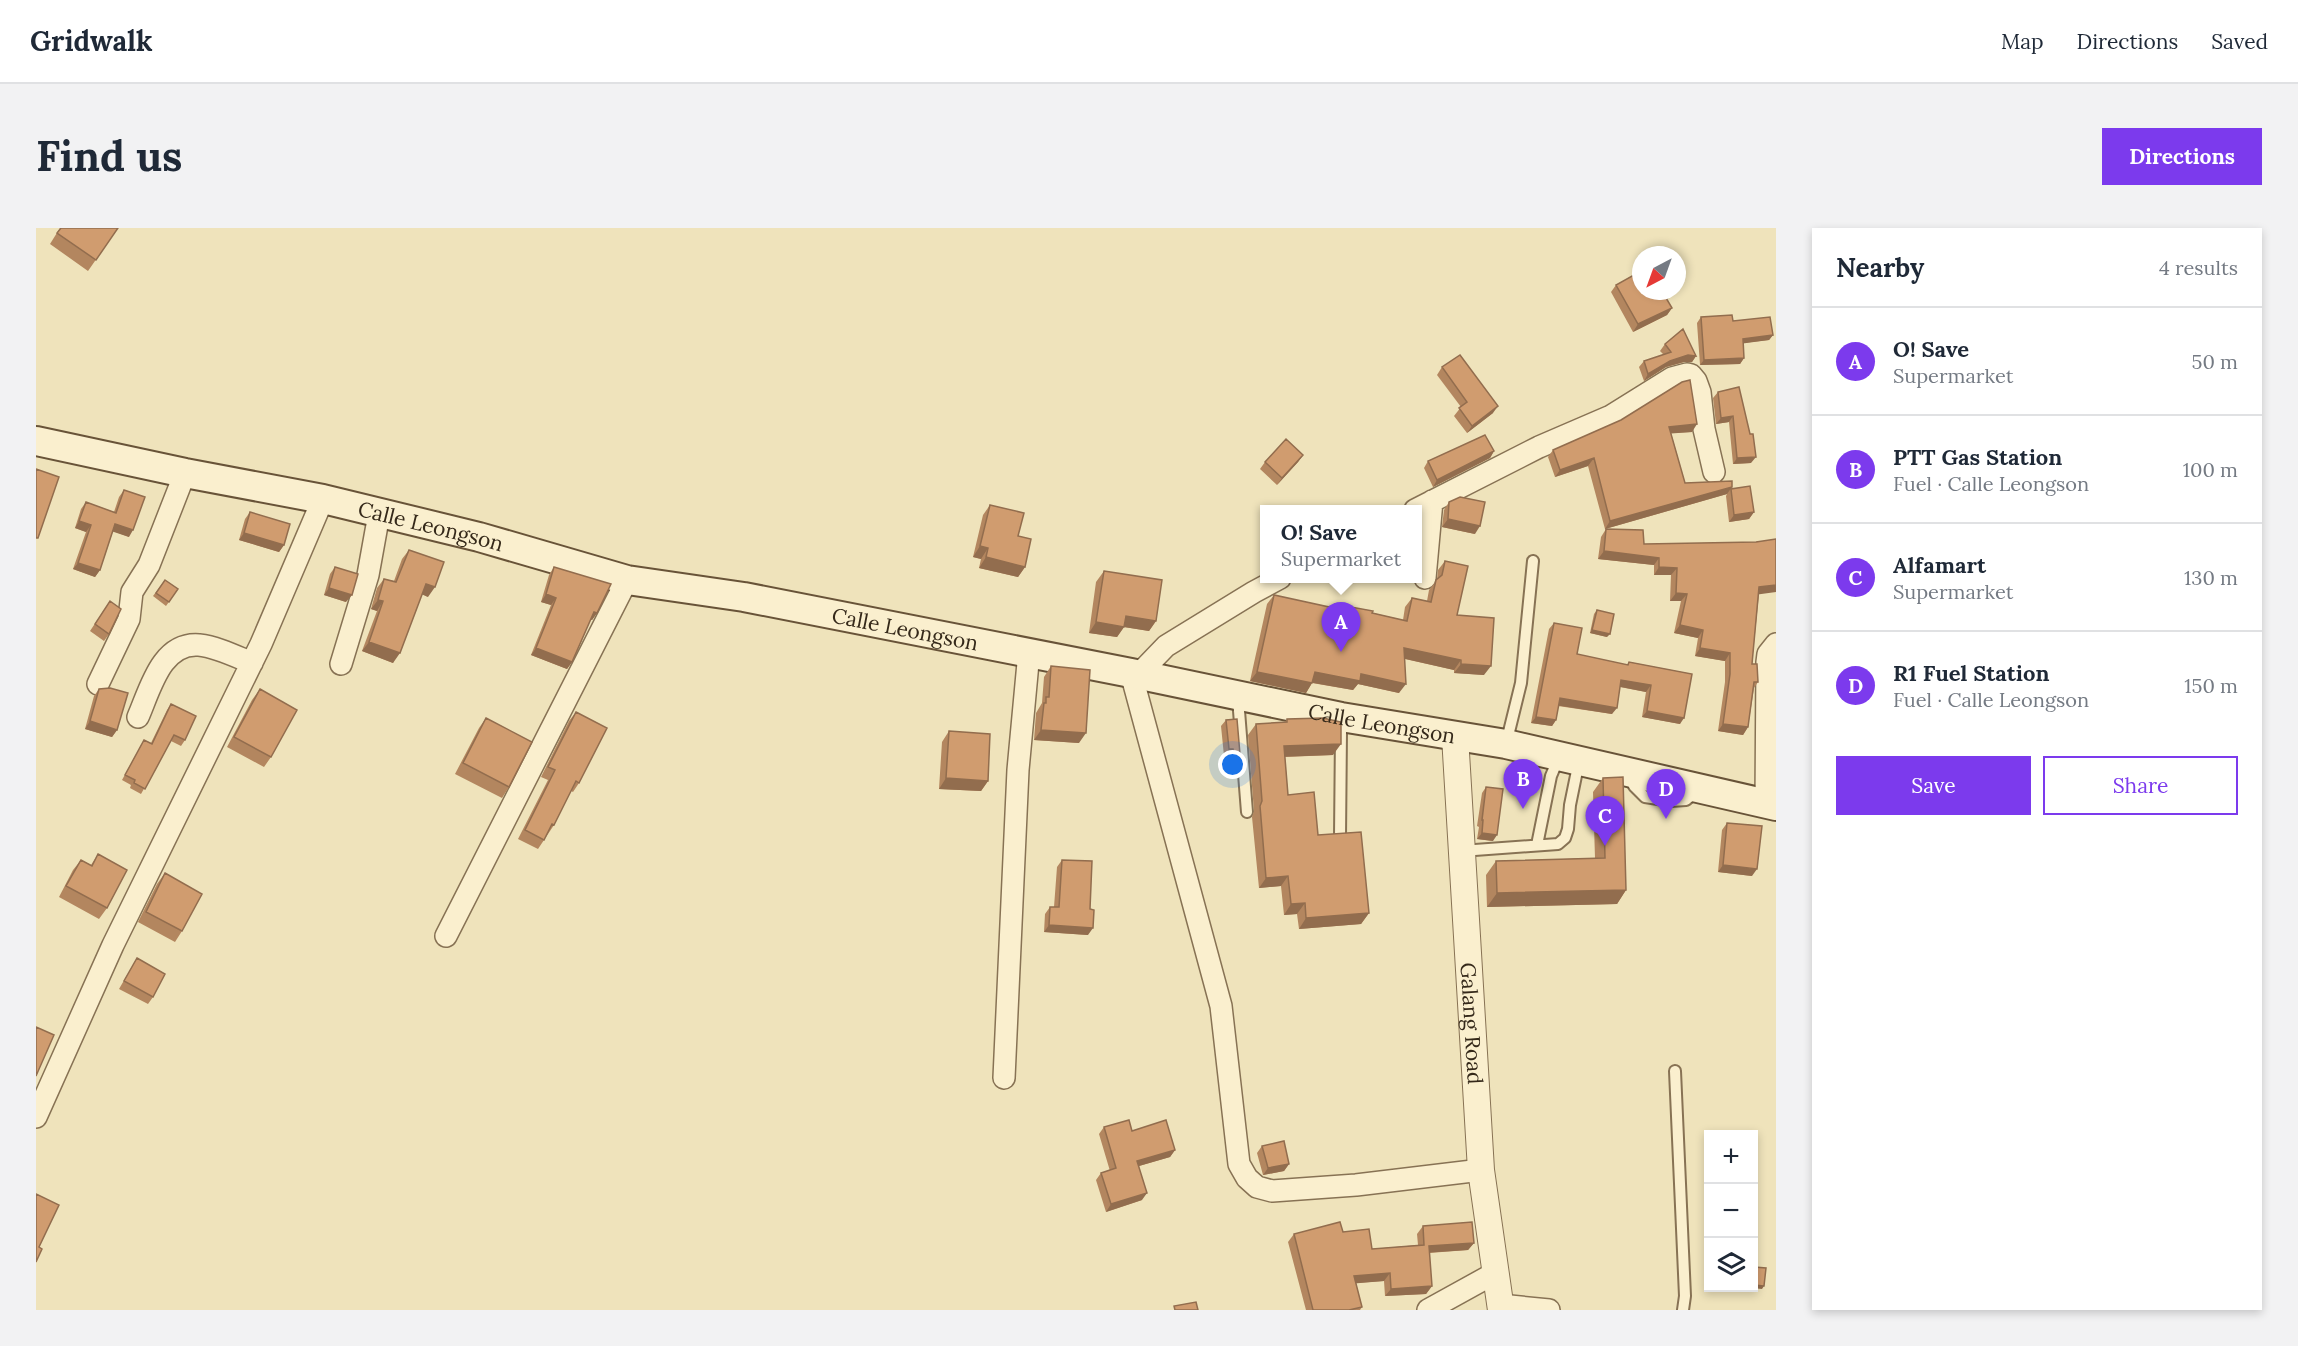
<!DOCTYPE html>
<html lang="en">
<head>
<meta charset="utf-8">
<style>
	body { margin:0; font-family:Lora,serif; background:#f2f2f3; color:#1f2937 }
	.controls { position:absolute; right:18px; bottom:18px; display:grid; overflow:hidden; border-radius:0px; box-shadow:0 3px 9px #0003 }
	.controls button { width:54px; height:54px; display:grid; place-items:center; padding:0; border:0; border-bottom:2px solid #e0e1e3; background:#fff; color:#1f2937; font:30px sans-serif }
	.compass { position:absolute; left:1596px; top:18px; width:54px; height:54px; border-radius:50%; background:#fff; box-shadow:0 3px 9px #0003; rotate:221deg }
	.you { position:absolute; left:1197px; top:537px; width:21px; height:21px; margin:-15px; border:4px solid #fff; border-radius:50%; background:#1a73e8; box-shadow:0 0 0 9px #1a73e833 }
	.badge { display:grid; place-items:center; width:39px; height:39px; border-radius:50%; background:#7c3aed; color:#fff; font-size:20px; font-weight:700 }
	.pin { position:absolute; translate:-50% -50px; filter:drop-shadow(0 2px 3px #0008) }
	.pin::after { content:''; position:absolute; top:32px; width:21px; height:18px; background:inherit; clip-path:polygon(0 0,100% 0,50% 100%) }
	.popup { position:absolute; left:1224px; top:277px; width:162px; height:78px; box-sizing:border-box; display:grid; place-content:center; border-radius:0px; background:#fff; filter:drop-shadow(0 2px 4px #0005); font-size:20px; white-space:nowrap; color:#747a83 }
	.popup b { font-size:22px; color:#1f2937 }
	.popup::after { content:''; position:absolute; left:50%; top:100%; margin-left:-12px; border:12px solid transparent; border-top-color:#fff }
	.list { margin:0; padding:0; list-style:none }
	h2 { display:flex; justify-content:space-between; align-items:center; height:78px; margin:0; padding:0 24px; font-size:26px }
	h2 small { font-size:20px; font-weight:400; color:#747a83 }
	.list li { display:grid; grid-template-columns:39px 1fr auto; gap:18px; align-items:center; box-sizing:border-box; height:108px; padding:0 24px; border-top:2px solid #e0e1e3 }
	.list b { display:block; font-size:22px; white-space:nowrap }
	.list p { margin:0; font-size:20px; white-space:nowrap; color:#747a83 }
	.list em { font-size:20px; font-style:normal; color:#747a83 }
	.actions { display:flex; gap:12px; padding:18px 24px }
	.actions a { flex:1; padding:14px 0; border:2px solid #7c3aed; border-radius:0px; text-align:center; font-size:21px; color:#7c3aed }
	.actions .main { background:#7c3aed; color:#fff }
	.icon { flex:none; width:33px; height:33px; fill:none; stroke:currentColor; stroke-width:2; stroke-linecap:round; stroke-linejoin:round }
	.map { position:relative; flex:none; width:1740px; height:1082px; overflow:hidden; border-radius:0px }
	header { display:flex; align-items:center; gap:36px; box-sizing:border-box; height:84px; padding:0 30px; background:#fff; border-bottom:2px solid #e0e1e3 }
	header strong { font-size:28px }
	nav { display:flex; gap:33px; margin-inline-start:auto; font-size:21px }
	.intro { display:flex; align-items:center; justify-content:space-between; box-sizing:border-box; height:144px; padding:0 36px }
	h1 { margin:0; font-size:42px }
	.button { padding:15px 27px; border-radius:0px; background:#7c3aed; color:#fff; font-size:21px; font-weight:700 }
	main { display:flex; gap:36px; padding:0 36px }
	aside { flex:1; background:#fff; border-radius:0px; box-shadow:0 3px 9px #0003 }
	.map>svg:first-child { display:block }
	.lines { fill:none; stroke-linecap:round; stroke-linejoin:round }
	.service-casing { stroke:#877254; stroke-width:14 }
	.minor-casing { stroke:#877254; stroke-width:24 }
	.tertiary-casing { stroke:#877254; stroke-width:28 }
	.secondary-casing { stroke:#685338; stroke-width:32 }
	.service { stroke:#faefce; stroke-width:10 }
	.minor { stroke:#faefce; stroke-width:21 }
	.tertiary { stroke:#faefce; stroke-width:26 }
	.secondary { stroke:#faefce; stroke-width:28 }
	.wall { fill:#b3865f }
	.shaded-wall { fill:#926d4e }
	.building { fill:#d09c6f; stroke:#926d4e; stroke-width:1.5 }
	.labels { text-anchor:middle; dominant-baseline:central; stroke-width:4.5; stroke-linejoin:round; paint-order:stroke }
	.street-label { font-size:21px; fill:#35291a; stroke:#f7eccb }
</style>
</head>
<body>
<header>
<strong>Gridwalk</strong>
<nav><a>Map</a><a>Directions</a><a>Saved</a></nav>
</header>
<div class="intro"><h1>Find us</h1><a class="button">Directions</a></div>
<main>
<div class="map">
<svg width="1740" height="1082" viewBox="0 0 1740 1082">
	<rect width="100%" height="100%" fill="#efe3bb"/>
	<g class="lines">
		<defs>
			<path id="service" d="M 1202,470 L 1211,584
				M 1470,516 L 1485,455 L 1497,333
				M 1594,549 L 1598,558 L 1609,569 L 1635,573 L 1650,572 L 1661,563
				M 1304,609 L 1305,504
				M 1501,617 L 1515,548 L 1523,529
				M 1425,623 L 1522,616 L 1529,610 L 1532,601 L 1534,577 L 1543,533
				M 1639,843 L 1649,1068 L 1647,1082"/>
			<path id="minor" d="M 1379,282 L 1503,219 L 1575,188 L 1636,150 L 1651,146 L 1655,147 L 1660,153 L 1664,164 L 1668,201 L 1678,244
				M 1389,350 L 1396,273
				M 305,436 L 332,347 L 343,286
				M 1095,445 L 1185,778 L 1203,936 L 1211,950 L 1221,959 L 1236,963 L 1320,957 L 1445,942
				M 1103,446 L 1130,418 L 1218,364 L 1244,350
				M 62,456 L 93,391 L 96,364 L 113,337 L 149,245
				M 102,489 C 114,462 125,414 163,417 C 181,419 199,428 216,435
				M 1730,576 L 1731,434 L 1732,426 L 1740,416
				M 410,708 L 591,352
				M 968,850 L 982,542 L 993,424
				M 0,889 L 77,717 L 225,416 L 287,271
				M 1464,1077 L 1513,1082
				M 1392,1082 L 1459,1045"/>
			<g id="tertiary">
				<path id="s1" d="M 1419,508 L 1445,942 L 1465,1082"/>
			</g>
			<g id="secondary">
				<path id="s2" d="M 0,213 L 149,245 L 287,271 L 443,309 L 591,352 L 708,369 L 1095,445 L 1305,489 L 1470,516 L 1740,578"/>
			</g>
		</defs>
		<use href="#service" class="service-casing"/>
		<use href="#minor" class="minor-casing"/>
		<use href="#tertiary" class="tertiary-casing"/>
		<use href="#secondary" class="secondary-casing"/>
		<use href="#service" class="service"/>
		<use href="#minor" class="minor"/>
		<use href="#tertiary" class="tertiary"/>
		<use href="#secondary" class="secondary"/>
	</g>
	<path class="wall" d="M 24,0 L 82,0 L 52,43 L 14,16 Z
		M 1580,57 L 1605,63 L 1636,80 L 1631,87 L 1597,104 L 1575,64 Z
		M 1665,89 L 1737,107 L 1733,112 L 1707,115 L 1708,130 L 1704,136 L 1664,137 L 1661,95 Z
		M 1629,116 L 1660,128 L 1656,134 L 1648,134 L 1630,139 L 1608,153 L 1603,139 L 1608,133 L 1628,127 L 1624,123 Z
		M 1406,139 L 1457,185 L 1431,205 L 1418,188 L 1425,179 L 1401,147 Z
		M 1703,159 L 1715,235 L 1697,236 L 1693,194 L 1680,196 L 1677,170 L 1682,164 Z
		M 1585,192 L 1656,204 L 1635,205 L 1649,255 L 1696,259 L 1695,261 L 1718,284 L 1713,291 L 1693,294 L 1690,268 L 1691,266 L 1569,301 L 1552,238 L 1519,249 L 1512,229 L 1517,222 Z
		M 1458,223 L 1454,230 L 1397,259 L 1388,240 L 1392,233 Z
		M 1267,227 L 1262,234 L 1241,257 L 1224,241 L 1229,234 Z
		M 88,262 L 93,309 L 77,303 L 64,342 L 59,349 L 37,341 L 50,304 L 39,300 L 45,281 L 50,274 L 78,284 L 83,269 Z
		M 1413,274 L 1439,306 L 1406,299 L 1408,282 Z
		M 954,277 L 982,308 L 989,339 L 982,349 L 943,340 L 945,331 L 937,329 L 947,287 Z
		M 214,284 L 248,317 L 243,324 L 203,312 L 209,291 Z
		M 1570,301 L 1608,316 L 1723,366 L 1716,436 L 1722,454 L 1718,460 L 1712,499 L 1707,507 L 1682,503 L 1689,454 L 1689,433 L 1659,428 L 1662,410 L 1638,405 L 1645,373 L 1634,373 L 1635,347 L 1618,347 L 1618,337 L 1562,331 L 1565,309 Z
		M 373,322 L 392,369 L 386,366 L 357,435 L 326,423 L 341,383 L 335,381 L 341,360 L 348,351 L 358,353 L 366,331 Z
		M 1409,333 L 1421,387 L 1448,447 L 1418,445 L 1418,442 L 1369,431 L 1363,465 L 1322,456 L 1317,462 L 1276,455 L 1270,465 L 1214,453 L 1231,376 L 1238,367 L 1296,380 L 1299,376 L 1367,392 L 1369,379 L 1376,370 L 1391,373 L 1393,362 L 1401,352 L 1402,342 Z
		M 299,339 L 310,374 L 288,367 L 294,346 Z
		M 518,339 L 561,385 L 556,392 L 555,391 L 536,434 L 531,441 L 495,427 L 515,377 L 505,374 L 513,347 Z
		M 1068,343 L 1120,393 L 1113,403 L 1088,399 L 1081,409 L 1053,405 L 1060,354 Z
		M 129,352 L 142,361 L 130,378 L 117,368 Z
		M 74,373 L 73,406 L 68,413 L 54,403 Z
		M 1561,382 L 1571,409 L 1554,405 L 1558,386 Z
		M 1518,395 L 1541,426 L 1591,437 L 1593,434 L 1656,446 L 1644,496 L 1606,489 L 1610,464 L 1584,459 L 1576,486 L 1522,478 L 1520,492 L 1516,498 L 1495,495 L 1513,401 Z
		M 1015,438 L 1043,515 L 998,512 L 1000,485 L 1006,475 L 1008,449 Z
		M 63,461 L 81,502 L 76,509 L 49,501 L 58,468 Z
		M 224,461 L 235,529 L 228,539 L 191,519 L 216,472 Z
		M 135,476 L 149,512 L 145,518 L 135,513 L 105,566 L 94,560 L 95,557 L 86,552 L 108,512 L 115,515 L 131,482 Z
		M 540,484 L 543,555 L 537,564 L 535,563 L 518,597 L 502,621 L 482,611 L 512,552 L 505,549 L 533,493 Z
		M 450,490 L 473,559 L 466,570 L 419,546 L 443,500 Z
		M 1201,491 L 1200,544 L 1194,545 L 1192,527 L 1188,528 L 1185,498 L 1190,492 Z
		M 1251,491 L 1297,527 L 1249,529 L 1252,567 L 1282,607 L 1333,685 L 1325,696 L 1263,701 L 1261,686 L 1248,687 L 1245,658 L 1223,660 L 1216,589 L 1218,583 L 1212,507 L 1220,496 L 1249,494 Z
		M 913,503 L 952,553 L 945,563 L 903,561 L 906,514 Z
		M 1567,550 L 1590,662 L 1581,676 L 1451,679 L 1450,647 L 1460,633 L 1559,630 L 1557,564 Z
		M 1450,559 L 1457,613 L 1441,611 L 1443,599 L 1441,598 L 1446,565 Z
		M 1691,595 L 1716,648 L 1682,644 L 1686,602 Z
		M 62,626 L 71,680 L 63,691 L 23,669 L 37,642 L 45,632 L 55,637 Z
		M 1026,632 L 1052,707 L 1008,704 L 1009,686 L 1014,679 L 1018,679 L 1021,639 Z
		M 129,645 L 146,703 L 139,714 L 102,694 L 121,656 Z
		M 101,730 L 117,769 L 112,776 L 83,761 Z
		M 1068,899 L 1096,903 L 1139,922 L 1134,929 L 1103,938 L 1106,972 L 1070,984 L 1060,952 L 1065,945 L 1074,943 L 1063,906 Z
		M 1226,918 L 1253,936 L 1248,943 L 1227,947 L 1221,925 Z
		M 1387,998 L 1438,1015 L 1432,1022 L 1393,1025 L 1396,1058 L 1390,1066 L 1349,1068 L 1348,1053 L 1320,1055 L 1326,1079 L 1324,1082 L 1270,1082 L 1252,1014 L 1258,1006 L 1307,1004 L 1336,1021 L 1382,1017 L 1381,1006 Z"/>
	<path class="shaded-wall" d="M 1636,80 L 1631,87 L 1597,104 L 1602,96 Z
		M 1737,107 L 1733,112 L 1703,116 L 1707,111 Z
		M 1652,127 L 1660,128 L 1656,134 L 1648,134 L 1630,139 L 1608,153 L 1612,146 L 1634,133 Z
		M 1708,130 L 1704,136 L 1664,137 L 1668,132 Z
		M 1462,178 L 1457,185 L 1431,205 L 1436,198 Z
		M 1697,188 L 1693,194 L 1680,196 L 1685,190 Z
		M 1661,196 L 1656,204 L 1628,206 L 1633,199 Z
		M 1458,223 L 1454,230 L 1397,259 L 1401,252 Z
		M 1267,227 L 1262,234 L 1241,257 L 1246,250 Z
		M 1720,229 L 1715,235 L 1697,236 L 1701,230 Z
		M 1558,230 L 1552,238 L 1519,249 L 1524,242 Z
		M 1696,259 L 1691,266 L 1569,301 L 1574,293 Z
		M 1718,284 L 1713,291 L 1693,294 L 1698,287 Z
		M 1412,291 L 1444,298 L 1439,306 L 1406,299 Z
		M 43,293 L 55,297 L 50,304 L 39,300 Z
		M 79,296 L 97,302 L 93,309 L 75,303 Z
		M 208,305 L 248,317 L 243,324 L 203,312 Z
		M 944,318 L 952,320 L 945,331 L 937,329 Z
		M 1568,323 L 1623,330 L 1618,337 L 1562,331 Z
		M 950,329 L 989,339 L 982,349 L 943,340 Z
		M 42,335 L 64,342 L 59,349 L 37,341 Z
		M 1623,339 L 1641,340 L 1635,347 L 1618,347 Z
		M 390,356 L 399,359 L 392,369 L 383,365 Z
		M 1740,357 L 1740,364 L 1718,367 L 1723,359 Z
		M 293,360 L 316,367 L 310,374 L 288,367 Z
		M 1640,365 L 1651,366 L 1645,373 L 1634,373 Z
		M 510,366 L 520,370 L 515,377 L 505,374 Z
		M 342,372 L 347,373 L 341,383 L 335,381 Z
		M 558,384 L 561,385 L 556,392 L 553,391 Z
		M 1090,388 L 1120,393 L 1113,403 L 1088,399 L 1081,409 L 1053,405 L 1060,394 Z
		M 1644,397 L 1667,402 L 1662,410 L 1638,405 Z
		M 1556,402 L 1574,406 L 1571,409 L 1554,405 Z
		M 333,414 L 364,425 L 357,435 L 326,423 Z
		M 500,420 L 536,434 L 531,441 L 495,427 Z
		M 1368,420 L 1425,432 L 1418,442 L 1361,429 Z
		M 1664,420 L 1694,425 L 1689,433 L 1659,428 Z
		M 1425,436 L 1455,438 L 1448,447 L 1418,445 Z
		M 1221,444 L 1276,455 L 1270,465 L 1214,453 Z
		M 1279,444 L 1325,446 L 1370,456 L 1363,465 L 1322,456 L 1317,462 L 1272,454 Z
		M 1585,452 L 1615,457 L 1610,464 L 1580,458 Z
		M 1524,470 L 1581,480 L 1576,486 L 1519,477 Z
		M 1611,483 L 1648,490 L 1644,496 L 1606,489 Z
		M 1500,489 L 1520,492 L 1516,498 L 1495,495 Z
		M 54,493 L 81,502 L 76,509 L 49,501 Z
		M 1687,496 L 1712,499 L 1707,507 L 1682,503 Z
		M 1005,502 L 1050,505 L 1043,515 L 998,512 Z
		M 1305,516 L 1297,527 L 1240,529 L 1248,518 Z
		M 1193,521 L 1197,521 L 1192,527 L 1188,528 Z
		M 1205,538 L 1200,544 L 1194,545 L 1199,539 Z
		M 910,550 L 952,553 L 945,563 L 903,561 Z
		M 1446,605 L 1461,607 L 1457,613 L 1441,611 Z
		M 1687,637 L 1721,641 L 1716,648 L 1682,644 Z
		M 1252,648 L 1245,658 L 1223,660 L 1230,650 Z
		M 1590,662 L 1581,676 L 1451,679 L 1461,665 Z
		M 1269,675 L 1261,686 L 1248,687 L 1255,676 Z
		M 1333,685 L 1325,696 L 1263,701 L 1270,690 Z
		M 1013,697 L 1057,700 L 1052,707 L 1008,704 Z
		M 1139,922 L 1134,929 L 1096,940 L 1101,933 Z
		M 1253,936 L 1248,943 L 1227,947 L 1232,940 Z
		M 1111,965 L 1106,972 L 1070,984 L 1075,976 Z
		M 1438,1015 L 1432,1022 L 1387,1025 L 1393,1018 Z
		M 1354,1045 L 1348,1053 L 1312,1056 L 1318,1048 Z
		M 1718,1057 L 1728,1058 L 1726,1061 L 1706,1059 L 1718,1059 Z
		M 1396,1058 L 1390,1066 L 1349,1068 L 1355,1061 Z"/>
	<path class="building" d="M 25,0 L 82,0 L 60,32 L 21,5 Z
		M 1605,43 L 1605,63 L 1626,63 L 1636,80 L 1602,96 L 1580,57 Z
		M 1696,87 L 1697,93 L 1734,89 L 1737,107 L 1707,111 L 1708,130 L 1668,132 L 1665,89 Z
		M 1647,101 L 1660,128 L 1652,127 L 1634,133 L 1612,146 L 1608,133 L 1635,124 L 1629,116 Z
		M 1424,127 L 1462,178 L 1436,198 L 1423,180 L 1431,174 L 1406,139 Z
		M 1654,152 L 1661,196 L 1633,199 L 1649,255 L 1696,253 L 1696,259 L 1574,293 L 1558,230 L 1524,242 L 1517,222 L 1585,192 L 1646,154 Z
		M 1703,159 L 1714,206 L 1717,206 L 1720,229 L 1701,230 L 1697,188 L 1685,190 L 1682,164 Z
		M 1449,207 L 1458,223 L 1401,252 L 1392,233 Z
		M 1250,211 L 1267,227 L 1246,250 L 1229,234 Z
		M 0,241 L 23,249 L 2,310 L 0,310 Z
		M 1714,258 L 1718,284 L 1698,287 L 1695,261 Z
		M 88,262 L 109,269 L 97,302 L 79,296 L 64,342 L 42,335 L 55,297 L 43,293 L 50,274 L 80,285 Z
		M 1424,269 L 1449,274 L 1444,298 L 1412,291 L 1413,274 Z
		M 954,277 L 988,285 L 982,308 L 995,311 L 989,339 L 950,329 L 952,320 L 944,318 Z
		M 214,284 L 254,296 L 248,317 L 208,305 Z
		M 1570,301 L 1607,302 L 1608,316 L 1720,314 L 1740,311 L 1740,357 L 1723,359 L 1716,436 L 1721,436 L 1722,454 L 1718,454 L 1712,499 L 1687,496 L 1694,446 L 1694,425 L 1664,420 L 1667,402 L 1644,397 L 1651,366 L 1640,365 L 1641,340 L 1623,339 L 1623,330 L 1568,323 Z
		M 373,322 L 408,334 L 399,359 L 390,356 L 364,425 L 333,414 L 347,373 L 342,372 L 348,351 L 360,354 Z
		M 1409,333 L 1432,338 L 1421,387 L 1458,390 L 1455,438 L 1425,436 L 1425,432 L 1368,420 L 1370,456 L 1325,446 L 1324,453 L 1279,444 L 1276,455 L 1221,444 L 1238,367 L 1298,380 L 1299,376 L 1337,383 L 1336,385 L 1371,393 L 1376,370 L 1395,374 L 1400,352 L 1406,347 Z
		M 299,339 L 322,346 L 316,367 L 293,360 Z
		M 518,339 L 575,356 L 561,385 L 558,384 L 536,434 L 500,420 L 520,370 L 510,366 Z
		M 1068,343 L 1126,352 L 1120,393 L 1090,388 L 1088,399 L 1060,394 Z
		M 129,352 L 142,361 L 133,374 L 120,365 Z
		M 74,373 L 85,381 L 73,406 L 59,396 Z
		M 1561,382 L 1578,386 L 1574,406 L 1556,402 Z
		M 1518,395 L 1546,400 L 1541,426 L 1592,437 L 1593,434 L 1656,446 L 1648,490 L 1611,483 L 1615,457 L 1585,452 L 1581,480 L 1524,470 L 1520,492 L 1500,489 Z
		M 1015,438 L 1054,442 L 1050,505 L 1005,502 L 1008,475 L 1010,475 L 1010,469 L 1013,469 Z
		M 74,460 L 92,465 L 81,502 L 54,493 L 63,461 Z
		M 224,461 L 261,482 L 235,529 L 198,509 Z
		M 135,476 L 160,488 L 149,512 L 138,507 L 109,561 L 98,555 L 99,552 L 89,547 L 108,512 L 116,516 Z
		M 540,484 L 571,500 L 543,555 L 540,553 L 518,597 L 516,596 L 508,612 L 489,602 L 519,542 L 512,539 Z
		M 450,490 L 496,514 L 473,559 L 427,535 Z
		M 1287,490 L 1305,494 L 1305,516 L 1248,518 L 1252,567 L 1278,564 L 1282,607 L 1325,604 L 1333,685 L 1270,690 L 1269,675 L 1255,676 L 1252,648 L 1230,650 L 1224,578 L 1226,573 L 1220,496 L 1251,494 L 1251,491 Z
		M 1201,491 L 1205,538 L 1199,539 L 1197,521 L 1193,521 L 1190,492 Z
		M 913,503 L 954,506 L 952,553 L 910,550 Z
		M 1587,549 L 1590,662 L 1461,665 L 1460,633 L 1569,630 L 1567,550 Z
		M 1450,559 L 1467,561 L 1461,607 L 1446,605 L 1447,592 L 1446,592 Z
		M 1691,595 L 1726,598 L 1721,641 L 1687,637 Z
		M 62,626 L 91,642 L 71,680 L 30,658 L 45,632 L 56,638 Z
		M 1026,632 L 1056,633 L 1054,681 L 1058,682 L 1057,700 L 1013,697 L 1014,679 L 1023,679 Z
		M 129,645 L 166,666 L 146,703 L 110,684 Z
		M 101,730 L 129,746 L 117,769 L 88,753 Z
		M 0,799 L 18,807 L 0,848 Z
		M 1093,892 L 1096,903 L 1130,892 L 1139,922 L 1101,933 L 1111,965 L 1075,976 L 1065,945 L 1080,940 L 1068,899 Z
		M 1248,913 L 1253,936 L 1232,940 L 1226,918 Z
		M 0,966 L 23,977 L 3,1019 L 6,1021 L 0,1034 Z
		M 1304,994 L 1307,1004 L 1333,1001 L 1336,1021 L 1388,1017 L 1387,998 L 1436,994 L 1438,1015 L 1393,1018 L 1396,1058 L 1355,1061 L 1354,1045 L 1318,1048 L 1326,1079 L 1313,1082 L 1277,1082 L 1258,1006 Z
		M 1718,1039 L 1730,1040 L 1728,1058 L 1718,1057 Z
		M 1160,1074 L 1162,1082 L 1139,1082 L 1138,1078 Z"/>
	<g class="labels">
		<g class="street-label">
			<text stroke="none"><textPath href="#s2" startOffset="404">Calle Leongson</textPath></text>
			<text stroke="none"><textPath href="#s2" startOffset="890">Calle Leongson</textPath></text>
			<text stroke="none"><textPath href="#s2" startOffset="1376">Calle Leongson</textPath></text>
			<text stroke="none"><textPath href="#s1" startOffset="288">Galang Road</textPath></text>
		</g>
	</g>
</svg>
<div class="controls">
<button>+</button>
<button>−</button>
<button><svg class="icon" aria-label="layers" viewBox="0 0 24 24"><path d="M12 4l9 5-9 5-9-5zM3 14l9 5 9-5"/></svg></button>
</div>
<svg class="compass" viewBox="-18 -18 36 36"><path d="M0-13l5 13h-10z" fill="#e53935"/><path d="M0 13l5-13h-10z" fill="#747a83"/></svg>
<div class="you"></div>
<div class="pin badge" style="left:1305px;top:424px">A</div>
<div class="popup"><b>O! Save</b>Supermarket</div>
<div class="pin badge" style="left:1487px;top:581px">B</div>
<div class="pin badge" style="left:1569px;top:618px">C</div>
<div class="pin badge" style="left:1630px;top:591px">D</div>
</div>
<aside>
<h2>Nearby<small>4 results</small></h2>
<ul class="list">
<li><span class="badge">A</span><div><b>O! Save</b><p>Supermarket</p></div><em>50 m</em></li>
<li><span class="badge">B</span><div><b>PTT Gas Station</b><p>Fuel · Calle Leongson</p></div><em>100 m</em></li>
<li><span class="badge">C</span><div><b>Alfamart</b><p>Supermarket</p></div><em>130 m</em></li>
<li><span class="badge">D</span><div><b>R1 Fuel Station</b><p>Fuel · Calle Leongson</p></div><em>150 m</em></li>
</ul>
<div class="actions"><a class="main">Save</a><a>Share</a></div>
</aside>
</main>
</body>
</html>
